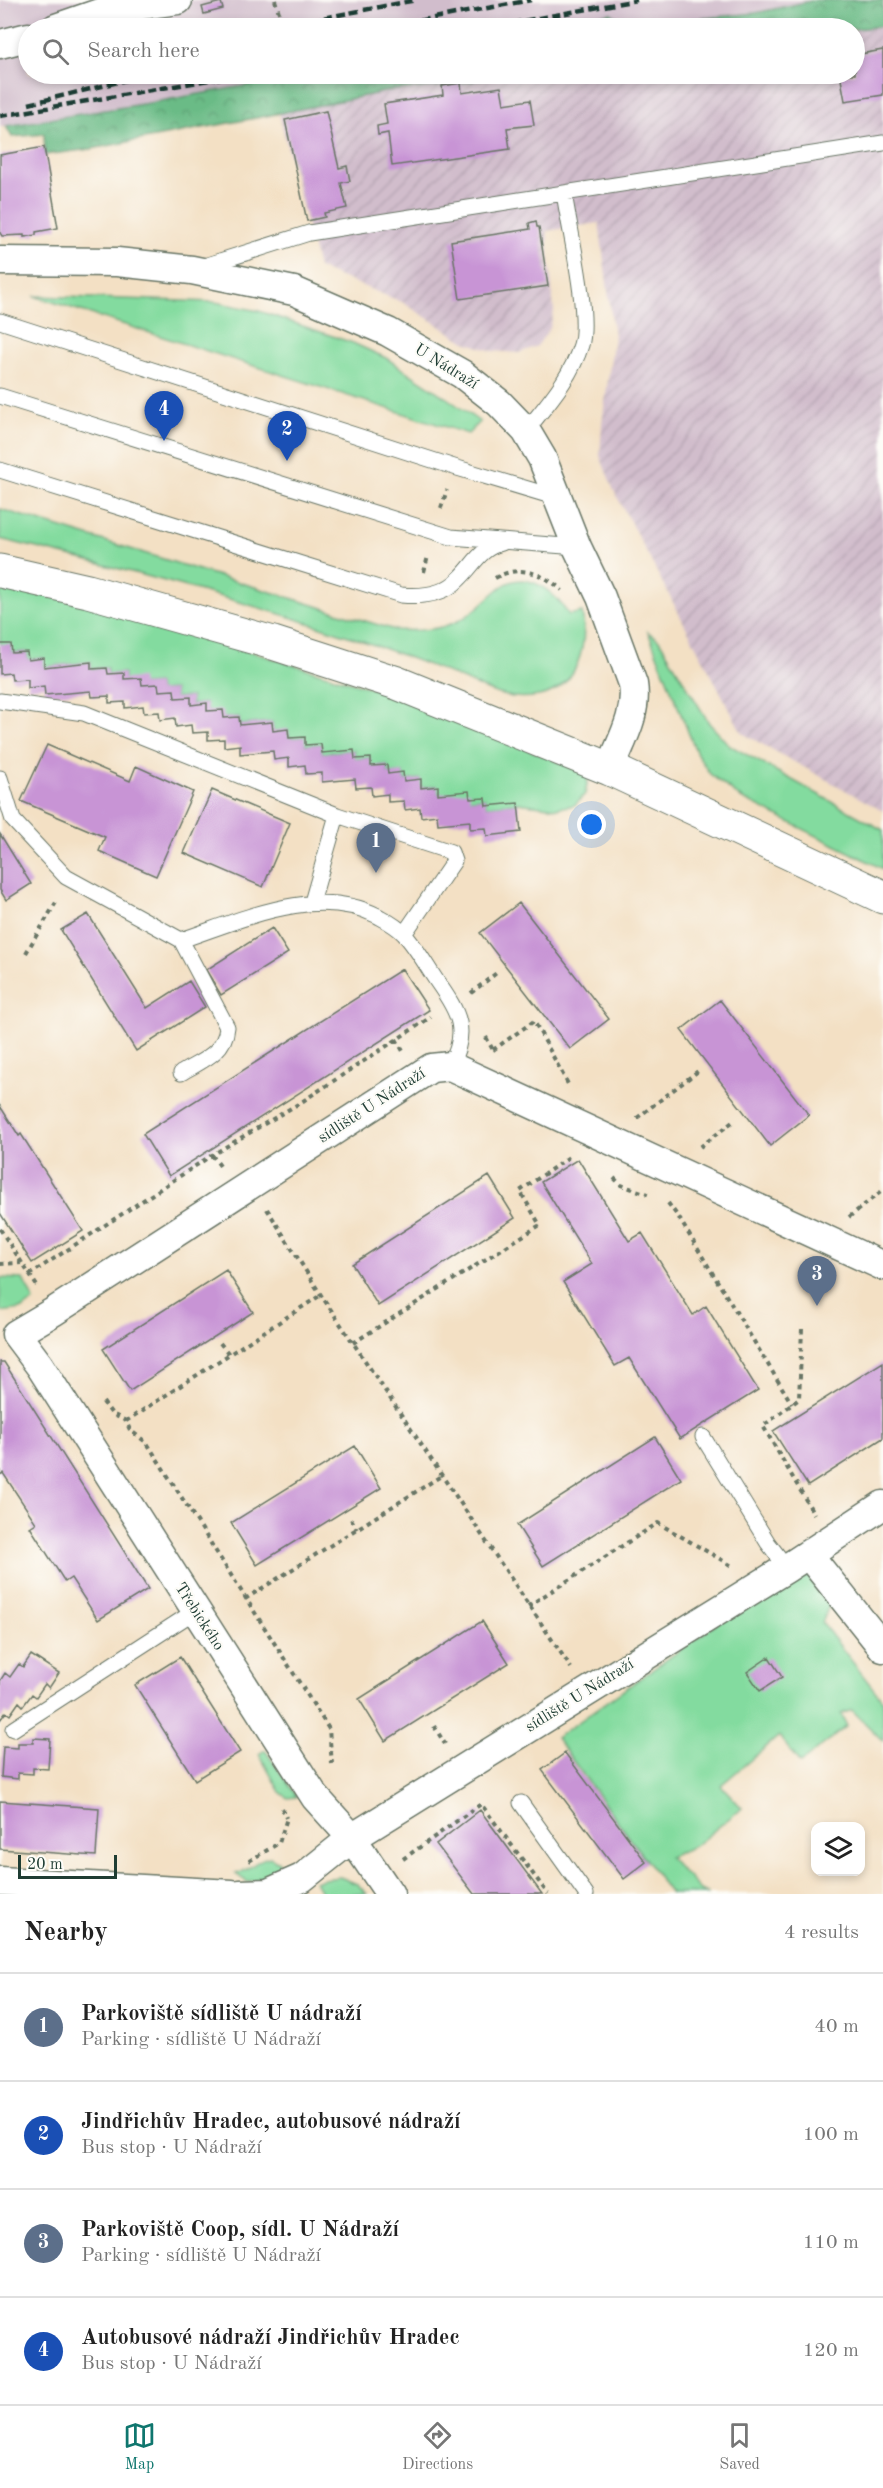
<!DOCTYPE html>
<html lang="en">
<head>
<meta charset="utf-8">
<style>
	body { margin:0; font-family:"Old Standard TT",serif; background:#f2f2f2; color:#222 }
	.controls { position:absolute; right:18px; bottom:18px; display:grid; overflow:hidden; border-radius:12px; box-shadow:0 3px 9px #0003 }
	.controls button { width:54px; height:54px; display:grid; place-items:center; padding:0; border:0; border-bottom:2px solid #e0e0e0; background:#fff; color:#222; font:30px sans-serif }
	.scale { position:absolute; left:18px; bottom:15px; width:99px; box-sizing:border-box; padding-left:6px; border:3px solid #1f3d34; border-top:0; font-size:16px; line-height:21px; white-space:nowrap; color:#1f3d34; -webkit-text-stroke:4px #fdfcf7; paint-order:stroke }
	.you { position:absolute; left:592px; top:825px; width:21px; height:21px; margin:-15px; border:4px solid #fff; border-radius:50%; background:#1a73e8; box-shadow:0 0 0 9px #1a73e833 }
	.badge { display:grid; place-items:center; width:39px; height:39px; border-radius:50%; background:#0f766e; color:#fff; font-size:20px; font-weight:700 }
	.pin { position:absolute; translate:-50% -50px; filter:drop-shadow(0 2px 3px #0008) }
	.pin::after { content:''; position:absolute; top:32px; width:21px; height:18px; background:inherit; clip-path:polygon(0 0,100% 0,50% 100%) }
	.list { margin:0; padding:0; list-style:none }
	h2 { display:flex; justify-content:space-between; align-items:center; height:78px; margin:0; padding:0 24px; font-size:26px }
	h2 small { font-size:20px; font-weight:400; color:#767676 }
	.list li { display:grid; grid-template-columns:39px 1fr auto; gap:18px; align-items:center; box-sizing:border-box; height:108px; padding:0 24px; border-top:2px solid #e0e0e0 }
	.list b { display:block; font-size:22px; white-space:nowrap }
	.list p { margin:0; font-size:20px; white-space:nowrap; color:#767676 }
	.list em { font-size:20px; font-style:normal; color:#767676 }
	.icon { flex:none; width:33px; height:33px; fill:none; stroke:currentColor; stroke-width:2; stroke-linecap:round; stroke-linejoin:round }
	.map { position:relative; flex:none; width:883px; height:1894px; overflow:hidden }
	.search { position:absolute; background:#fff; box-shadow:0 3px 9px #0003; left:18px; right:18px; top:18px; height:66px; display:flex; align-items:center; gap:15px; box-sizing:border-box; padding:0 21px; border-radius:33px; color:#767676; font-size:22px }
	.sheet { height:510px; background:#fff }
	nav { display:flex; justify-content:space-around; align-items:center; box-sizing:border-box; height:84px; border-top:2px solid #e0e0e0; background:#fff; font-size:16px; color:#767676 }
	nav a { display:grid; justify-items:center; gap:3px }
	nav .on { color:#0f766e }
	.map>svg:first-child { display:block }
	.industrial { fill:url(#industrial-furrows) }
	.railway { fill:#d1bdcc }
	.green { fill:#83db9f; stroke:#518c6a; stroke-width:1.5 }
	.forest { fill:url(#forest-crowns); stroke:#447c5d; stroke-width:1.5 }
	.building { fill:#c894d5 }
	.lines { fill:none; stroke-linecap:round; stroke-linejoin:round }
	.lane-casing { stroke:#697666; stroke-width:17 }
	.street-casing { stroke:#697666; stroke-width:31 }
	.primary-casing { stroke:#697666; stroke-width:35 }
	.path { stroke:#697666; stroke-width:4; stroke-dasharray:4.5 4.5; stroke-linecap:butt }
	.lane { stroke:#fff; stroke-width:15 }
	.street { stroke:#fff; stroke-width:28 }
	.primary { stroke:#fff; stroke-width:33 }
	.rail { stroke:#1f3d34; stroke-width:4.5; stroke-dasharray:9 4.5; stroke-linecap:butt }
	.labels { text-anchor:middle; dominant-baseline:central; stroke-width:4.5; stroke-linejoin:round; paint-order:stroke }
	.street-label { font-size:16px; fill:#1f3d34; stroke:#fdfcf7 }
</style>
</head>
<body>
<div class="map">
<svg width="883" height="1894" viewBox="0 0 883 1894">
	<defs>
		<pattern id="industrial-furrows" width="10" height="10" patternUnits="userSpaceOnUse" patternTransform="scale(1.5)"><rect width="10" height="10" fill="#d1bdcc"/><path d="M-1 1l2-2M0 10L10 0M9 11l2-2" fill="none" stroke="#b3a3b0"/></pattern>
		<pattern id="forest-crowns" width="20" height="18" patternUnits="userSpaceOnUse" patternTransform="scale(1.5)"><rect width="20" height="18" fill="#6abb86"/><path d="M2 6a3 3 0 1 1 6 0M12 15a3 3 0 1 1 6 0" fill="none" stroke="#57996e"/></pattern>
	</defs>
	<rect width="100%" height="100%" fill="#fdfcf7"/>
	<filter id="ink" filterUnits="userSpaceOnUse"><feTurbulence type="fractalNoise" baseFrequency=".0167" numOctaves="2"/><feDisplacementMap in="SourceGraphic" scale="12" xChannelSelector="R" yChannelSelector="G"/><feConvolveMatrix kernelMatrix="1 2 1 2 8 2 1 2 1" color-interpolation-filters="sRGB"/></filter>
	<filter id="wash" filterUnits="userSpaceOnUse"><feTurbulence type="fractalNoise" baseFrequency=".008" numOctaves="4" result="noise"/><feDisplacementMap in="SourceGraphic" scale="24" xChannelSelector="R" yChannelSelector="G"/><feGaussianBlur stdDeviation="1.35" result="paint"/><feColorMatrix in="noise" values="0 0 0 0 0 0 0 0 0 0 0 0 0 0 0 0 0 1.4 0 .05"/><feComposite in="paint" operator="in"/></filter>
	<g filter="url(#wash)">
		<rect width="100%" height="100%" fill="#f3e0c4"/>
		<path class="industrial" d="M 883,0 L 883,811 L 742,733 L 614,491 L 600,456 L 602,423 L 614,336 L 599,223 L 547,231 L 554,311 L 550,328 L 537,346 L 519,353 L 492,351 L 465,342 L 402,302 L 318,268 L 276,102 L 437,74 L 854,74 L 854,28 Z"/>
		<path class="railway" d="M 0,0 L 815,0 L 756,13 L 647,24 L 622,22 L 611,13 L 537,28 L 28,28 L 28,74 L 309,74 L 155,102 L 0,127 Z"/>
		<path class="green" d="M 34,296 L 215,302 L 259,311 L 353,343 L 386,358 L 447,398 L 480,422 L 468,434 Z
			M 0,509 L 395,630 C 417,631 437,631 458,621 C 475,613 487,598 501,587 C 528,567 556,594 569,615 L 582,612 C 588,645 578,688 539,696 C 528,698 514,698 503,695 C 483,690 463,679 444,671 C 408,657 370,643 333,631 C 224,595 112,566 0,539 Z
			M 0,585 L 85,602 L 391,694 L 589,774 L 585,794 L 575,805 L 557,808 L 518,803 L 486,806 L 485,798 L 470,799 L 438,794 L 437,786 L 421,788 L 420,779 L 404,781 L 403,773 L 388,774 L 387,765 L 371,766 L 370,758 L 355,759 L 354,750 L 322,753 L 321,744 L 305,745 L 304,737 L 289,738 L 288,730 L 273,731 L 272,722 L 240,725 L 239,717 L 224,718 L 207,711 L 206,703 L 191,705 L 191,697 L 175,698 L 174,690 L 159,691 L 158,684 L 142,685 L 124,679 L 124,673 L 108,674 L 107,668 L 91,669 L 91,662 L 44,667 L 43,658 L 28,660 L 27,652 L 12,653 L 0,644 Z
			M 648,632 L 659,640 L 709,723 L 729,745 L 883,830 L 883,869 L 741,798 L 710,774 L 697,754 Z
			M 0,1278 L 23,1279 L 34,1301 L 22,1309 L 0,1312 Z
			M 794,1574 C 811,1575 820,1582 834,1593 L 822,1623 L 883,1701 L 883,1741 L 852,1710 L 841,1714 L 847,1726 L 800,1763 L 779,1736 L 721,1785 L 742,1808 L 696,1845 L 669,1857 L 700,1890 L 708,1894 L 671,1894 L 556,1738 L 783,1577 Z
			M 265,1750 L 297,1797 L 288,1798 L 280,1792 L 259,1754 Z
			M 270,1857 L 279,1862 L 284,1876 L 247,1882 L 236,1874 C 249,1871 257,1858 270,1857 Z
			M 340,1877 L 357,1884 L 367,1894 L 322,1894 L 315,1882 L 323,1879 Z"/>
		<path class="forest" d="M 815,0 L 883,0 L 883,26 L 855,29 L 537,28 L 611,13 L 622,22 L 647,24 L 756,13 Z
			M 309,74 L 513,74 L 442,86 L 394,90 L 261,117 L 91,149 L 45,155 L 44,134 L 12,137 L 6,126 L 155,102 Z"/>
		<g id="blocks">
			<path class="building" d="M 221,2 L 223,9 L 204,14 L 202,7 Z
				M 883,50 L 883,95 L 845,101 L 840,74 L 855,74 L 855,55 Z
				M 461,83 L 462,93 L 501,87 L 504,104 L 530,100 L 534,125 L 507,128 L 510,149 L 392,166 L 388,133 L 378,135 L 377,126 L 387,124 L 384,104 L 443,95 L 442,86 Z
				M 326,111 L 339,168 L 347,166 L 350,181 L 341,183 L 347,208 L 324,213 L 325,217 L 307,221 L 285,120 Z
				M 44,147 L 58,228 L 36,232 L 36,235 L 24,237 L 24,235 L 2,236 L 0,233 L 0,155 Z
				M 536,221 L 537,227 L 539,227 L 548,286 L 460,299 L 451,241 L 530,229 L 529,223 Z
				M 0,644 L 11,644 L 12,653 L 27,652 L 28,660 L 44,658 L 44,667 L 91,662 L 91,669 L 107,668 L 108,674 L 124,673 L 124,679 L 141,678 L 142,685 L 158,684 L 159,691 L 174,690 L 175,698 L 191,697 L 191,705 L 207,703 L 207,711 L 223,710 L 224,718 L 239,717 L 240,725 L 272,722 L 273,731 L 288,729 L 289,738 L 305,737 L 305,745 L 321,744 L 322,753 L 354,750 L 355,759 L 371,758 L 371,766 L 387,765 L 388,774 L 403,772 L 404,781 L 421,779 L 421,788 L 438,786 L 438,794 L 469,791 L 470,799 L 485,798 L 486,806 L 518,803 L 521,832 L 487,836 L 486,828 L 470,829 L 470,821 L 438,824 L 437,815 L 421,817 L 420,808 L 405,810 L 404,801 L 388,802 L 388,794 L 372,796 L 371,787 L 356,788 L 355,779 L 322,782 L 322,773 L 306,774 L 305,765 L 289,767 L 289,758 L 274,760 L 273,751 L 240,754 L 240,745 L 224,747 L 224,739 L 208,740 L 208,732 L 192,733 L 191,725 L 176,727 L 175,718 L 160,720 L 159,712 L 144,713 L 143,706 L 125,708 L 125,702 L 109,703 L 109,696 L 92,697 L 91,691 L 45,695 L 44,686 L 28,688 L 28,679 L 12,680 L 11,673 L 0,674 Z
				M 47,745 L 130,781 L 136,766 L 193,792 L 156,876 L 99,851 L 105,837 L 21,801 Z
				M 212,790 L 290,823 L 263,887 L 184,853 Z
				M 0,834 L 31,884 L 6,900 L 0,890 Z
				M 519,903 L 609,1019 L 570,1049 L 480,933 Z
				M 88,914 L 147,1008 L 189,981 L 205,1007 L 136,1051 L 61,930 Z
				M 272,928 L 288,953 L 221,995 L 206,970 Z
				M 402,969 L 429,1010 L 169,1176 L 143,1134 Z
				M 720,1000 L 809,1115 L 770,1146 L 681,1030 Z
				M 0,1106 L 19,1136 L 21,1134 L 83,1231 L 32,1263 L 0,1213 Z
				M 578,1159 L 629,1241 L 642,1233 L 693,1315 L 706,1306 L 758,1390 L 680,1439 L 629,1358 L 615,1366 L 563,1282 L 592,1264 L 541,1182 Z
				M 489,1176 L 515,1218 L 378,1306 L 352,1264 Z
				M 226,1270 L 253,1312 L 130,1391 L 103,1349 Z
				M 0,1362 L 4,1362 L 148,1589 L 98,1620 L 71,1578 L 65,1582 L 30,1527 L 36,1523 L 3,1473 L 0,1475 Z
				M 883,1362 L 883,1438 L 808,1486 L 773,1431 Z
				M 655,1437 L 681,1479 L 543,1566 L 517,1525 Z
				M 355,1446 L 381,1488 L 257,1565 L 231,1523 Z
				M 482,1621 L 509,1663 L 385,1741 L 359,1699 Z
				M 31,1655 L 59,1673 L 49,1688 L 45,1684 L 36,1697 L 32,1694 L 23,1706 L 19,1702 L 10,1715 L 6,1712 L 0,1720 L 0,1681 L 5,1673 L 10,1677 L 19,1664 L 23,1667 Z
				M 180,1657 L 240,1752 L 195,1780 L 135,1685 Z
				M 769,1657 L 782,1677 L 760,1691 L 747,1672 Z
				M 33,1738 L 50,1739 L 48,1769 L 33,1768 L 33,1774 L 18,1773 L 18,1779 L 1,1777 L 3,1747 L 18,1748 L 18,1743 L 33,1743 Z
				M 565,1753 L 646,1862 L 624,1879 L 542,1770 Z
				M 0,1801 L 99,1808 L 96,1856 L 0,1849 Z
				M 480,1810 L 542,1894 L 474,1894 L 436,1844 Z"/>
		</g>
	</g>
	<g filter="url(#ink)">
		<use href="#blocks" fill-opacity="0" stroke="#697666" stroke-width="1.5"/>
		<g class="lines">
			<defs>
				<path id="lane" d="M 201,267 L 309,233 L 883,143
					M 0,321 L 454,467 L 558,498
					M 0,396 L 451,537 L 577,547
					M 526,431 C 547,404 571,378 581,345 C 590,315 569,227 564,193
					M 0,470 L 401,595 C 422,597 444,595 459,579 C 474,565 480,548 502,543
					M 0,701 L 84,713 L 337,815 L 451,852 L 454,861 L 404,934
					M 0,778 L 13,820 L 66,877 L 181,940 L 227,1027 C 225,1053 201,1061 181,1073
					M 312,902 L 337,815
					M 181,940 C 242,920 315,884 378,916 C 387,921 397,926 404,934 C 417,948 427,967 438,983 C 459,1013 469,1031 450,1066
					M 703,1437 L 768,1543 L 787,1568
					M 13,1729 L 195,1611
					M 521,1803 L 586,1894"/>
				<path id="street" d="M 124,0 L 111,9 L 178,0
					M 56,28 L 111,9
					M 0,44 L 28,37
					M 0,261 L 117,262 L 192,270 L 294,291 L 388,332 L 462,374 L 499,403 L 526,431 L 542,458 L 577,547 L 601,597 L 633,684 C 638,714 621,741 610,769
					M 16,1334 L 53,1312 L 431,1068 L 450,1066 L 883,1266
					M 16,1334 L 40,1366 L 315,1797 L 352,1838 L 390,1894
					M 808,1554 L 883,1648
					M 0,1881 L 232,1894
					M 240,1894 L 268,1893 L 302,1878 L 352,1838 L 787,1568 L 883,1505"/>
				<path id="primary" d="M 0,571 L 88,591 L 273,643 L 397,683 L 610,769 L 883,897"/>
			</defs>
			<use href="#lane" class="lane-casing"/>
			<use href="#street" class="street-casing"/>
			<use href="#primary" class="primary-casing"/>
			<path class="path" d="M 275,0 L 284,28
				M 441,508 L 447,490
				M 424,572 L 428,556
				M 495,578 C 520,564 542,573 562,590
				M 26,953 L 58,899
				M 471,993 L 499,971
				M 486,1037 L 494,1052
				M 396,1039 L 403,1051
				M 493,1050 L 534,1021 L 569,1086
				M 637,1118 L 698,1071
				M 700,1147 L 735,1120
				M 212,1155 L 220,1166
				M 614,1178 L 621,1185 L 648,1194
				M 668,1203 L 679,1218 L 792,1404
				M 267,1209 L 321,1295 L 571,1668
				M 849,1217 L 883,1190
				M 0,1229 L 37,1286
				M 0,1264 L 21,1263
				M 29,1275 L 212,1155 L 303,1101 L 431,1017
				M 802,1329 L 799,1399 L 763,1426 L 814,1514
				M 220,1343 L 229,1354
				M 353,1343 L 540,1225 L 520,1191 L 572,1155
				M 103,1402 L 112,1414 L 126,1421 L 130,1430 L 147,1443 L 329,1729 L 332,1764
				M 126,1421 L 321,1295
				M 351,1519 L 357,1529
				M 245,1599 L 441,1476
				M 528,1606 L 658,1523 L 732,1566
				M 434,1726 L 445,1744
				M 282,1808 L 286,1818
				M 403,1859 L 481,1804 L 548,1894
				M 249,1861 L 279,1843 L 287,1818"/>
			<use href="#lane" class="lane"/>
			<use href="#street" class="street"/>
			<use href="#primary" class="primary"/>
			<path class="rail" d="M 271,28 L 416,0
				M 380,28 L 531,0
				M 485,28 L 637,0
				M 29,104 L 151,74
				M 0,116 L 244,74"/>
		</g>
	</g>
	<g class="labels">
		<g class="street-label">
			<text transform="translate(446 367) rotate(32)">U Nádraží</text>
			<text transform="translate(372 1106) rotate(-33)">sídliště U Nádraží</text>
			<text transform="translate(199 1617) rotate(57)">Třebického</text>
			<text transform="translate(580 1696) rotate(-32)">sídliště U Nádraží</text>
		</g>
	</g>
</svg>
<div class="controls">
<button><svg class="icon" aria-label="layers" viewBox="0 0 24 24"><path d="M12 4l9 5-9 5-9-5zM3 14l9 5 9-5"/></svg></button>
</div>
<div class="scale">20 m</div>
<div class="you"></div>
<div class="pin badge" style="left:376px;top:873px;background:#5c6f8a">1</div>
<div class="pin badge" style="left:287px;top:461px;background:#1a4fb4">2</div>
<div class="pin badge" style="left:817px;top:1306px;background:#5c6f8a">3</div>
<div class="pin badge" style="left:164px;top:441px;background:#1a4fb4">4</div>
<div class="search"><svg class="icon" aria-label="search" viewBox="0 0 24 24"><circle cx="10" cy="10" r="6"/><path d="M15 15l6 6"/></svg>Search here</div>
</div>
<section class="sheet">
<h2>Nearby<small>4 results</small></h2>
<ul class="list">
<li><span class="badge" style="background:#5c6f8a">1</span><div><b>Parkoviště sídliště U nádraží</b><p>Parking · sídliště U Nádraží</p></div><em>40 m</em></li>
<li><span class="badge" style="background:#1a4fb4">2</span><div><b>Jindřichův Hradec, autobusové nádraží</b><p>Bus stop · U Nádraží</p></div><em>100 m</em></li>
<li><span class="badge" style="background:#5c6f8a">3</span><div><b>Parkoviště Coop, sídl. U Nádraží</b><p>Parking · sídliště U Nádraží</p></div><em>110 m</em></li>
<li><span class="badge" style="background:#1a4fb4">4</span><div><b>Autobusové nádraží Jindřichův Hradec</b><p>Bus stop · U Nádraží</p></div><em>120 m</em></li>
</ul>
</section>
<nav>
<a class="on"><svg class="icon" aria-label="map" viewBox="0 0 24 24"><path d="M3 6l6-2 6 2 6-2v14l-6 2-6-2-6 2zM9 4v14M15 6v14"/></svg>Map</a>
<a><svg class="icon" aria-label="directions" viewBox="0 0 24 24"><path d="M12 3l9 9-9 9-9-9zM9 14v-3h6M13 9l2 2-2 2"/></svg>Directions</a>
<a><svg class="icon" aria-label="saved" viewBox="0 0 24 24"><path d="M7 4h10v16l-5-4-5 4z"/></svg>Saved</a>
</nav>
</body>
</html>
